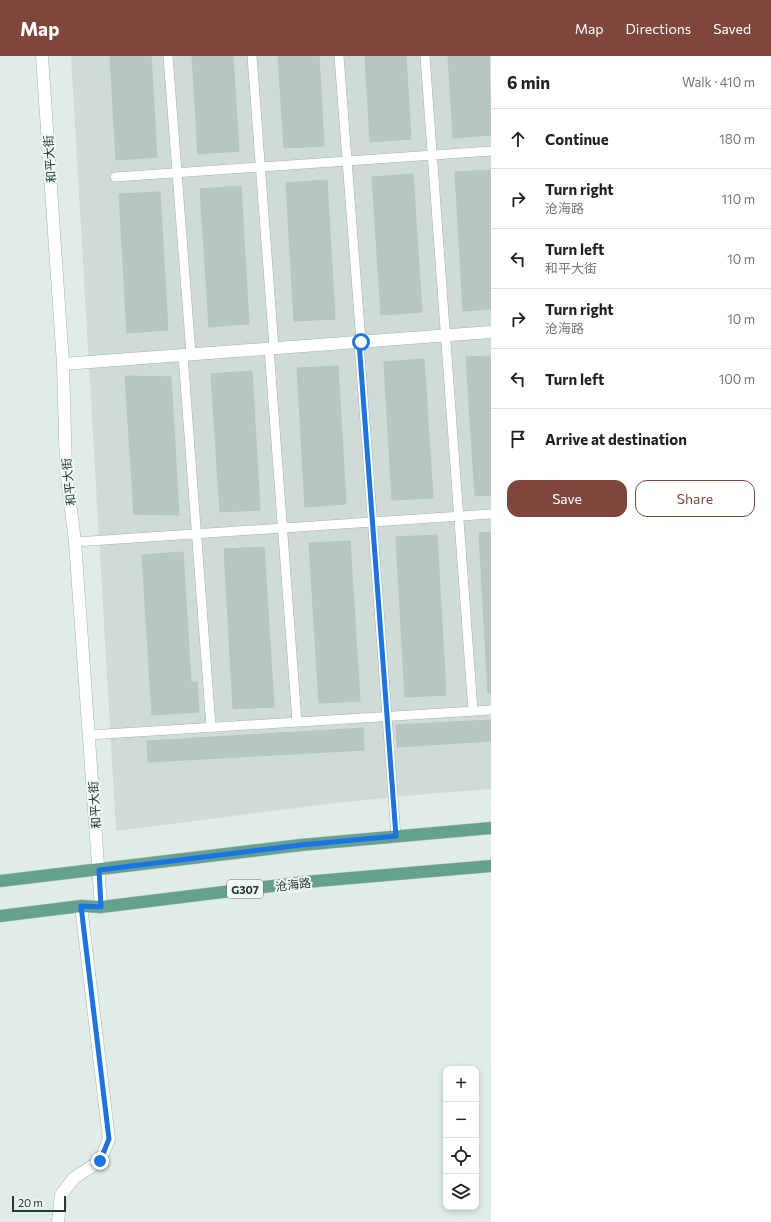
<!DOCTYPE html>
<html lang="en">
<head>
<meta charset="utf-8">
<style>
	body { margin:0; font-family:Commissioner,"Noto Sans SC",sans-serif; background:#f6f6f6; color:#202124 }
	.controls { position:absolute; right:12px; bottom:12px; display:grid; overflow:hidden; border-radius:8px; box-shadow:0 2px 6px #0003 }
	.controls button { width:36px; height:36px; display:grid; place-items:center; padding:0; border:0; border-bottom:1px solid #e0e0e0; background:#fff; color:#202124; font:20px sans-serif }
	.scale { position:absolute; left:12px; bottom:10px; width:54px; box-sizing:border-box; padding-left:4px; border:2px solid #213d34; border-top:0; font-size:11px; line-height:14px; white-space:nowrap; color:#213d34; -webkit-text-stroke:3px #f2f8f5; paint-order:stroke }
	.stop { position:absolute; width:12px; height:12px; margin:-9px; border:3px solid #1a73e8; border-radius:50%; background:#fff }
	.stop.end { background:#1a73e8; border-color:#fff; box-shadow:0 1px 4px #0008 }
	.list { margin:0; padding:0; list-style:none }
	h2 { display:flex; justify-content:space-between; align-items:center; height:52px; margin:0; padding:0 16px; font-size:17px }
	h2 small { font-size:13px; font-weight:400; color:#757577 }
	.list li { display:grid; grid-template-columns:26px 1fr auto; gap:12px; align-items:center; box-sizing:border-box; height:60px; padding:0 16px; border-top:1px solid #e0e0e0 }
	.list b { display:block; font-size:15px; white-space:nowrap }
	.list p { margin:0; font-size:13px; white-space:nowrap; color:#757577 }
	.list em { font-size:13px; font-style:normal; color:#757577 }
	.actions { display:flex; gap:8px; padding:12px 16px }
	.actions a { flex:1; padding:9px 0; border:1px solid #7f463b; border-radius:12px; text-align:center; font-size:14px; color:#7f463b }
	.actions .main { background:#7f463b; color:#fff }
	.icon { flex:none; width:22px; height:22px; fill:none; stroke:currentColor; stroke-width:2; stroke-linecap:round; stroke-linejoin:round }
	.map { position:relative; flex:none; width:491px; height:1166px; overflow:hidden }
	header { display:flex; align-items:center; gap:24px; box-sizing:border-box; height:56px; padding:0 20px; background:#7f463b; color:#fff }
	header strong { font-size:19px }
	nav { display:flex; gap:22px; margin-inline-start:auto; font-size:14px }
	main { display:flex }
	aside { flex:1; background:#fff }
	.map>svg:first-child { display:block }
	.built { fill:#cfdcd5 }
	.building { fill:#b7c7bf; stroke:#b4c6bd }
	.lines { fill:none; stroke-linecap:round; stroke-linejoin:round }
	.service-casing { stroke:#a4b4ad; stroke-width:10 }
	.minor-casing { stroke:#a4b4ad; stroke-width:13 }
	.tertiary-casing { stroke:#a4b4ad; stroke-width:13 }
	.primary-casing { stroke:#c1c9c6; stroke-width:13 }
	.service { stroke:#fff; stroke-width:9 }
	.minor { stroke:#fff; stroke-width:12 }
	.tertiary { stroke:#fff; stroke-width:12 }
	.primary { stroke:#65a28e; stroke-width:12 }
	.route { stroke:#1a73e8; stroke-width:5 }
	.labels { text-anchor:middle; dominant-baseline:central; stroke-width:4; stroke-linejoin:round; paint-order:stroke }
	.shield { fill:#f2f8f5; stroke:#60756e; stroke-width:1 }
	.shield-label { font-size:11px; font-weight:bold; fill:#213d34 }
	.street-label { font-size:12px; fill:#213d34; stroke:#f2f8f5 }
</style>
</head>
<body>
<header>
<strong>Map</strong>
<nav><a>Map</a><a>Directions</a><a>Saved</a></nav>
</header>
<main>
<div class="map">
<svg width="491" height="1166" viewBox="0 0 491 1166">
	<rect width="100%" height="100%" fill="#e1ece6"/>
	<path class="built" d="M 71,0 L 491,0 L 491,733 L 437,737 L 335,747 L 116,775 Z"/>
	<path class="building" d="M 110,0 L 151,0 L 157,101 L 116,104 Z
		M 192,0 L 233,0 L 239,95 L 198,98 Z
		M 278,0 L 319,0 L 324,90 L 284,92 Z
		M 365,0 L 406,0 L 411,83 L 370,86 Z
		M 448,0 L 489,0 L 491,79 L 453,82 Z
		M 491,114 L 491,253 L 463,255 L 455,116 Z
		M 413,118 L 422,256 L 381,259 L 372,121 Z
		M 327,124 L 335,263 L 294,265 L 286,127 Z
		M 241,130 L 249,268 L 209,271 L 200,133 Z
		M 160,136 L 168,274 L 127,277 L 119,138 Z
		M 491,300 L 491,439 L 475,440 L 466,301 Z
		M 424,303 L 433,442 L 392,444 L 384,306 Z
		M 338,310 L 346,448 L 305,451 L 297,312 Z
		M 252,315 L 260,454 L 220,456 L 211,318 Z
		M 125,320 L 171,321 L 179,459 L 134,458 Z
		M 491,476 L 491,637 L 488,637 L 479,477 Z
		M 437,479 L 446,639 L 405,641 L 396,481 Z
		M 350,485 L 360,645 L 319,647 L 309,487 Z
		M 264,491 L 274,651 L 233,653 L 224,493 Z
		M 183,496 L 191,626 L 197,626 L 199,656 L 152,659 L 142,499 Z
		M 491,664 L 491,685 L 397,691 L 396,669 Z
		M 363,672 L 364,694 L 148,706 L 147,685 Z"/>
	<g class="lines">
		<defs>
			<path id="service" d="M 168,0 L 191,298
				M 252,0 L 274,292
				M 339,0 L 361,286
				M 425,0 L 473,655
				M 115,121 L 491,95
				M 359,286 L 396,780
				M 269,292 L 297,666
				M 183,299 L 211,671
				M 75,486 L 491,458
				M 89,679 L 491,654"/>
			<path id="minor" d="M 63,308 L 491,276
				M 58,1166 L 61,1139 L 74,1122 L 100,1105 L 109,1083 L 81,850"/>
			<path id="tertiary" d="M 42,0 L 63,308 L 66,414 L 75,486 L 101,851"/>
			<path id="primary" d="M 0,825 L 301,789 L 491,772
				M 0,860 L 81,850 L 101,851 L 305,826 L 491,810"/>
		</defs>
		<use href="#service" class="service-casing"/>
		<use href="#minor" class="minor-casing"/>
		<use href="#tertiary" class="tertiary-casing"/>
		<use href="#primary" class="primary-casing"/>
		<use href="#service" class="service"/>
		<use href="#minor" class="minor"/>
		<use href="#tertiary" class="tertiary"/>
		<use href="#primary" class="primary"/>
	</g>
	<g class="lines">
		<path class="route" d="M 100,1105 L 109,1083 L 81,850 L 101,851 L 99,814 L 301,789 L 396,780 L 359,286 L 361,286"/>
	</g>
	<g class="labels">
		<rect class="shield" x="227" y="824" width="36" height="18" rx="3"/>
		<g class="shield-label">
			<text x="245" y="833">G307</text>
		</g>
		<g class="street-label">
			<text transform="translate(49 103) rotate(-94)">和平大街</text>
			<text transform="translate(68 426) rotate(-96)">和平大街</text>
			<text transform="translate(94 749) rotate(-94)">和平大街</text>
			<text transform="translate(293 828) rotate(-7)">沧海路</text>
		</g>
	</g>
</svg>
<div class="controls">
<button>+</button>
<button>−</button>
<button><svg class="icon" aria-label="locate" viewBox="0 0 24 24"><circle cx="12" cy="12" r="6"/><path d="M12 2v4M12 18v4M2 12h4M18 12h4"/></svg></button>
<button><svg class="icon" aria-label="layers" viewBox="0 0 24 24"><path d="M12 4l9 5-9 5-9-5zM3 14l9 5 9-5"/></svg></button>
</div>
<div class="scale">20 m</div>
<div class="stop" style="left:361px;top:286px"></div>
<div class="stop end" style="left:100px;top:1105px"></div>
</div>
<aside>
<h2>6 min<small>Walk · 410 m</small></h2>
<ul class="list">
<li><svg class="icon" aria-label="ahead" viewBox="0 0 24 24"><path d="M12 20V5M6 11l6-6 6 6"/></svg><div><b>Continue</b></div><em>180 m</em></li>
<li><svg class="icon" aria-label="right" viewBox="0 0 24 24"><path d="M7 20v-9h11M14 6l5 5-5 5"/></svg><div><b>Turn right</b><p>沧海路</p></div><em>110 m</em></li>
<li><svg class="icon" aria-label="left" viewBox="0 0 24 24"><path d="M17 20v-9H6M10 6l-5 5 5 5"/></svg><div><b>Turn left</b><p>和平大街</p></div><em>10 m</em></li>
<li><svg class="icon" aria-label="right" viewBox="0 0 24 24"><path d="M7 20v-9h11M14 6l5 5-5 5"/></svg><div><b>Turn right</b><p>沧海路</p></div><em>10 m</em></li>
<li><svg class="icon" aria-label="left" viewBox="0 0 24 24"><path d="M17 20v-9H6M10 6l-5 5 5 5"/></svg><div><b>Turn left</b></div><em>100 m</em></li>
<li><svg class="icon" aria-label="arrive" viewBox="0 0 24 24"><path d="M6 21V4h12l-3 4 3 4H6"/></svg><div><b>Arrive at destination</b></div></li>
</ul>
<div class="actions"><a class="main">Save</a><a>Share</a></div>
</aside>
</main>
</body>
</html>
